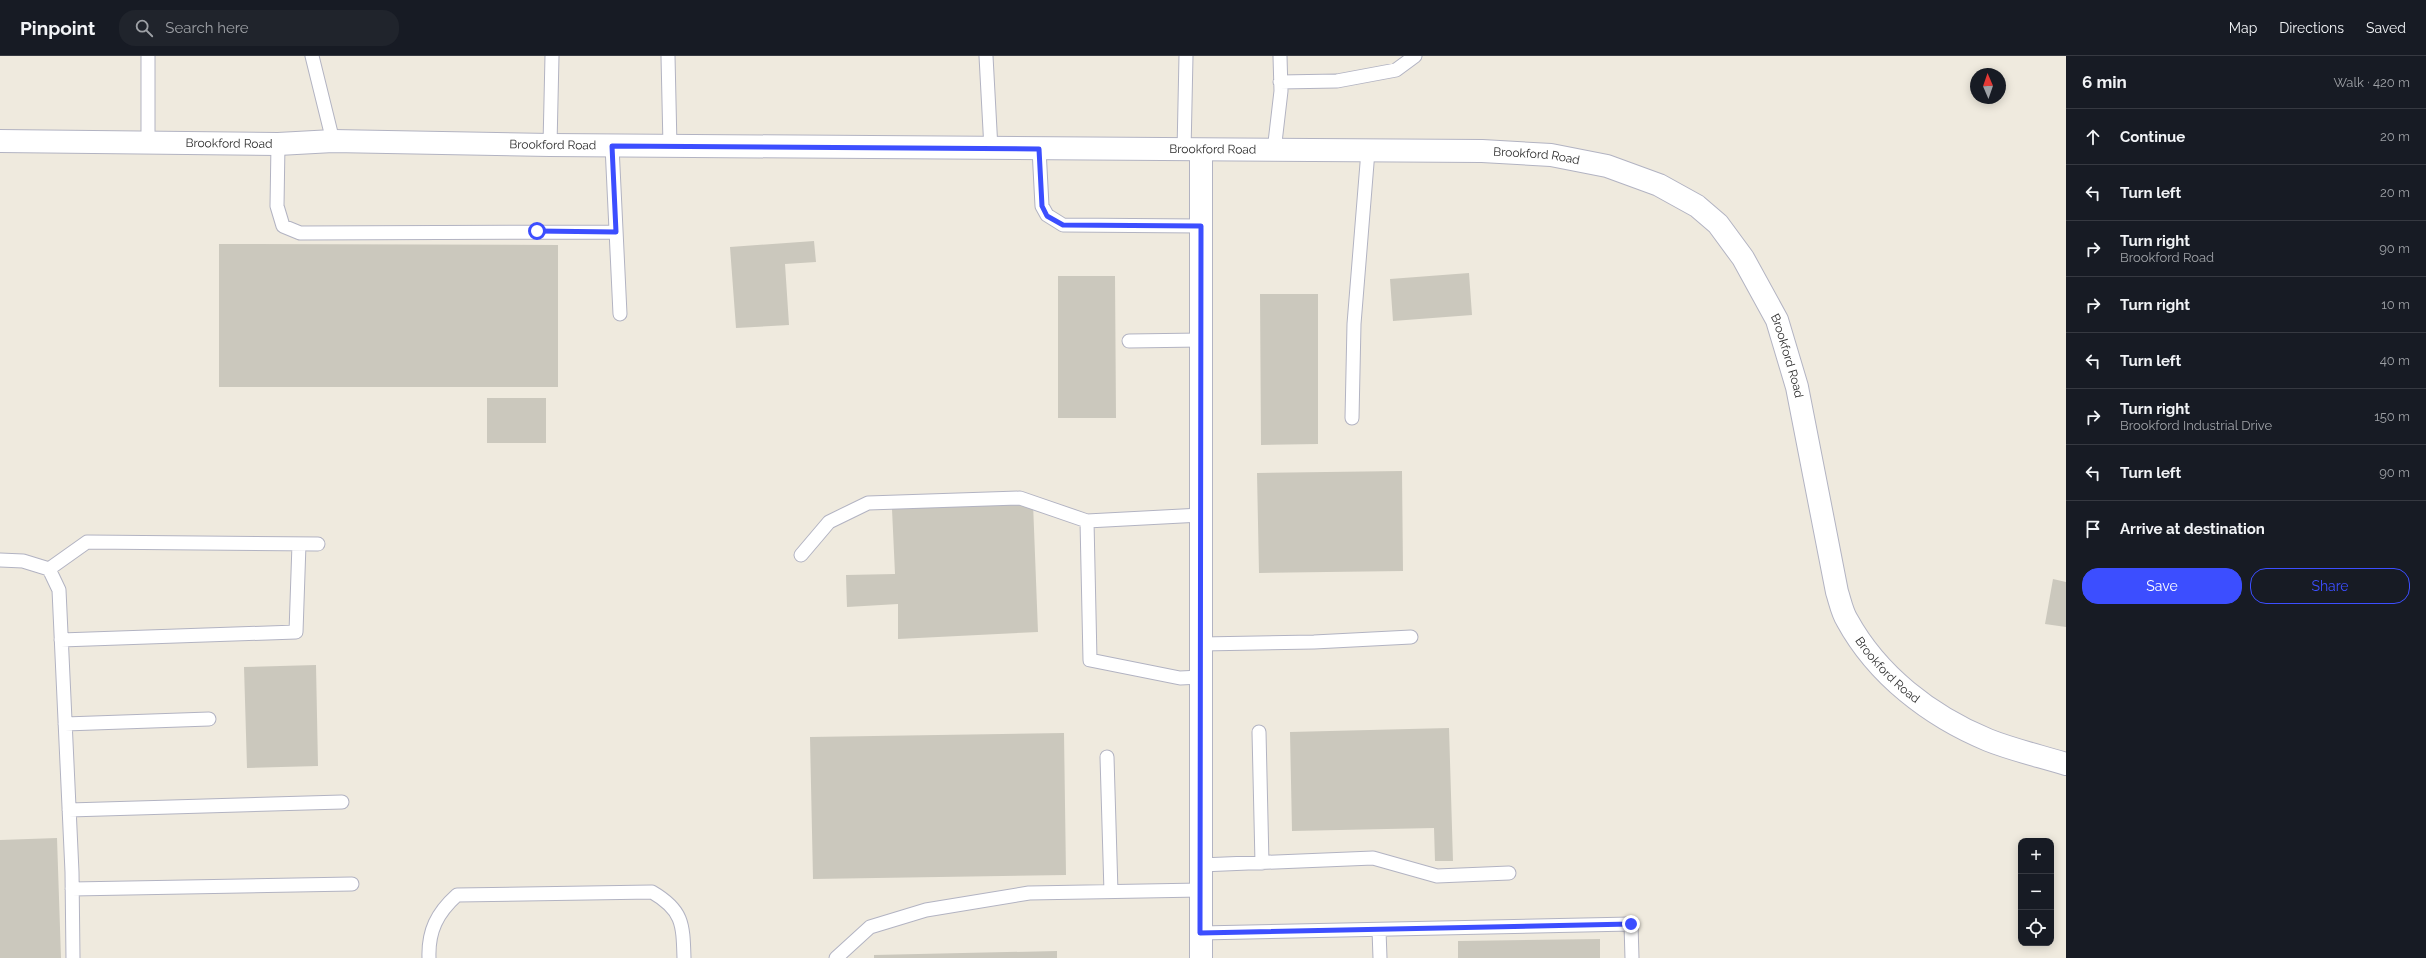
<!DOCTYPE html>
<html lang="en">
<head>
<meta charset="utf-8">
<style>
	body { margin:0; font-family:Raleway,sans-serif; background:#20242c; color:#f1f3f6 }
	.controls { position:absolute; right:12px; bottom:12px; display:grid; overflow:hidden; border-radius:8px; box-shadow:0 2px 10px #0003 }
	.controls button { width:36px; height:36px; display:grid; place-items:center; padding:0; border:0; border-bottom:1px solid #363941; background:#171b24; color:#f1f3f6; font:20px sans-serif }
	.compass { position:absolute; left:1970px; top:12px; width:36px; height:36px; border-radius:50%; background:#171b24; box-shadow:0 2px 10px #0003; rotate:358deg }
	.stop { position:absolute; width:12px; height:12px; margin:-9px; border:3px solid #3c4eff; border-radius:50%; background:#fff }
	.stop.end { background:#3c4eff; border-color:#fff; box-shadow:0 1px 4px #0008 }
	.list { margin:0; padding:0; list-style:none }
	h2 { display:flex; justify-content:space-between; align-items:center; height:52px; margin:0; padding:0 16px; font-size:17px }
	h2 small { font-size:13px; font-weight:400; color:#9ea1a6 }
	.list li { display:grid; grid-template-columns:26px 1fr auto; gap:12px; align-items:center; box-sizing:border-box; height:56px; padding:0 16px; border-top:1px solid #363941 }
	.list b { display:block; font-size:15px; white-space:nowrap }
	.list p { margin:0; font-size:13px; white-space:nowrap; color:#9ea1a6 }
	.list em { font-size:13px; font-style:normal; color:#9ea1a6 }
	.actions { display:flex; gap:8px; padding:12px 16px }
	.actions a { flex:1; padding:9px 0; border:1px solid #3c4eff; border-radius:16px; text-align:center; font-size:14px; color:#3c4eff }
	.actions .main { background:#3c4eff; color:#fff }
	.icon { flex:none; width:22px; height:22px; fill:none; stroke:currentColor; stroke-width:2; stroke-linecap:round; stroke-linejoin:round }
	.map { position:relative; flex:none; width:2066px; height:902px; overflow:hidden }
	header { display:flex; align-items:center; gap:24px; box-sizing:border-box; height:56px; padding:0 20px; background:#171b24; border-bottom:1px solid #363941 }
	header strong { font-size:19px }
	nav { display:flex; gap:22px; margin-inline-start:auto; font-size:14px }
	.search { width:280px; height:36px; background:#20242c; display:flex; align-items:center; gap:10px; box-sizing:border-box; padding:0 14px; border-radius:16px; color:#9ea1a6; font-size:15px }
	main { display:flex }
	aside { flex:1; background:#171b24 }
	.map>svg:first-child { display:block }
	.building { fill:#cbc8bd }
	.lines { fill:none; stroke-linecap:round; stroke-linejoin:round }
	.lane-casing { stroke:#b2b3c2; stroke-width:15 }
	.street-casing { stroke:#b2b3c2; stroke-width:24 }
	.lane { stroke:#fff; stroke-width:13 }
	.street { stroke:#fff; stroke-width:22 }
	.route { stroke:#3c4eff; stroke-width:5 }
	.labels { text-anchor:middle; dominant-baseline:central; stroke-width:4; stroke-linejoin:round; paint-order:stroke }
	.street-label { font-size:12px; fill:#2d2d2d; stroke:#fff }
</style>
</head>
<body>
<header>
<strong>Pinpoint</strong>
<div class="search"><svg class="icon" aria-label="search" viewBox="0 0 24 24"><circle cx="10" cy="10" r="6"/><path d="M15 15l6 6"/></svg>Search here</div>
<nav><a>Map</a><a>Directions</a><a>Saved</a></nav>
</header>
<main>
<div class="map">
<svg width="2066" height="902" viewBox="0 0 2066 902">
	<rect width="100%" height="100%" fill="#efeade"/>
	<path class="building" d="M 814,185 L 816,206 L 785,208 L 789,269 L 736,272 L 730,191 Z
		M 219,188 L 558,189 L 558,331 L 219,331 Z
		M 1469,217 L 1472,259 L 1393,265 L 1390,223 Z
		M 1058,220 L 1115,220 L 1116,362 L 1058,362 Z
		M 1260,238 L 1318,238 L 1318,388 L 1261,389 Z
		M 487,342 L 546,342 L 546,387 L 487,387 Z
		M 1402,415 L 1403,515 L 1259,517 L 1257,417 Z
		M 1033,447 L 1038,576 L 898,583 L 898,548 L 847,551 L 846,519 L 895,518 L 892,453 Z
		M 2053,523 L 2066,526 L 2066,571 L 2045,568 Z
		M 316,609 L 318,710 L 247,712 L 244,611 Z
		M 1449,672 L 1453,805 L 1435,805 L 1434,772 L 1292,775 L 1290,676 Z
		M 1064,677 L 1066,819 L 813,823 L 810,681 Z
		M 57,782 L 61,902 L 0,902 L 0,784 Z
		M 1600,883 L 1600,902 L 1458,902 L 1458,885 Z
		M 1057,895 L 1057,902 L 874,902 L 874,899 Z"/>
	<g class="lines">
		<defs>
			<path id="lane" d="M 312,0 L 333,85
				M 668,0 L 670,90
				M 986,0 L 991,93
				M 1280,26 L 1337,25 L 1396,14 L 1415,0
				M 148,86 L 148,0
				M 278,88 L 277,150 L 283,170 L 300,177 L 616,176
				M 550,89 L 552,0
				M 612,90 L 620,258
				M 1039,93 L 1042,150 L 1047,159 L 1063,169 L 1201,170
				M 1184,95 L 1186,0
				M 1274,95 L 1281,35 L 1280,0
				M 1129,285 L 1201,284
				M 1352,362 L 1354,268 L 1368,95
				M 801,499 L 829,466 L 868,447 L 1020,442 L 1087,465
				M 0,504 L 23,505 L 49,513 L 59,534 L 72,816 L 73,902
				M 49,513 L 87,486 L 318,488
				M 61,584 L 296,576 L 299,488
				M 1201,588 L 1314,586 L 1411,581
				M 1201,621 L 1180,622 L 1090,604 L 1087,465 L 1201,459
				M 65,668 L 209,663
				M 1259,676 L 1262,807
				M 1107,701 L 1111,836
				M 69,754 L 342,746
				M 1201,809 L 1373,802 L 1437,820 L 1509,817
				M 72,833 L 352,828
				M 1379,874 L 1380,902
				M 1201,877 L 1631,868 L 1632,902
				M 429,902 C 428,875 437,857 457,839 L 652,836 C 683,854 683,868 684,902
				M 836,902 L 870,871 L 926,854 L 1029,837 L 1201,834"/>
			<g id="street">
				<path id="s1" d="M 0,85 L 278,88 L 333,85 L 550,89 L 1482,95 L 1551,99 L 1607,110 L 1659,129 L 1697,150 L 1718,168 L 1743,202 L 1777,264 L 1797,331 L 1837,536 C 1840,545 1842,556 1847,564 C 1877,619 1930,660 1988,684 C 2013,694 2040,700 2066,708"/>
				<path d="M 1201,902 L 1201,95"/>
			</g>
		</defs>
		<use href="#lane" class="lane-casing"/>
		<use href="#street" class="street-casing"/>
		<use href="#lane" class="lane"/>
		<use href="#street" class="street"/>
	</g>
	<g class="lines">
		<path class="route" d="M 537,175 L 616,176 L 612,90 L 1039,93 L 1042,150 L 1047,160 L 1063,169 L 1201,170 L 1200,877 L 1631,868"/>
	</g>
	<g class="labels">
		<g class="street-label">
			<text stroke="none"><textPath href="#s1" startOffset="229">Brookford Road</textPath></text>
			<text stroke="none"><textPath href="#s1" startOffset="553">Brookford Road</textPath></text>
			<text stroke="none"><textPath href="#s1" startOffset="1213">Brookford Road</textPath></text>
			<text stroke="none"><textPath href="#s1" startOffset="1537">Brookford Road</textPath></text>
			<text stroke="none"><textPath href="#s1" startOffset="1885">Brookford Road</textPath></text>
			<text stroke="none"><textPath href="#s1" startOffset="2221">Brookford Road</textPath></text>
		</g>
	</g>
</svg>
<div class="controls">
<button>+</button>
<button>−</button>
<button><svg class="icon" aria-label="locate" viewBox="0 0 24 24"><circle cx="12" cy="12" r="6"/><path d="M12 2v4M12 18v4M2 12h4M18 12h4"/></svg></button>
</div>
<svg class="compass" viewBox="-18 -18 36 36"><path d="M0-13l5 13h-10z" fill="#e53935"/><path d="M0 13l5-13h-10z" fill="#9ea1a6"/></svg>
<div class="stop" style="left:537px;top:175px"></div>
<div class="stop end" style="left:1631px;top:868px"></div>
</div>
<aside>
<h2>6 min<small>Walk · 420 m</small></h2>
<ul class="list">
<li><svg class="icon" aria-label="ahead" viewBox="0 0 24 24"><path d="M12 20V5M6 11l6-6 6 6"/></svg><div><b>Continue</b></div><em>20 m</em></li>
<li><svg class="icon" aria-label="left" viewBox="0 0 24 24"><path d="M17 20v-9H6M10 6l-5 5 5 5"/></svg><div><b>Turn left</b></div><em>20 m</em></li>
<li><svg class="icon" aria-label="right" viewBox="0 0 24 24"><path d="M7 20v-9h11M14 6l5 5-5 5"/></svg><div><b>Turn right</b><p>Brookford Road</p></div><em>90 m</em></li>
<li><svg class="icon" aria-label="right" viewBox="0 0 24 24"><path d="M7 20v-9h11M14 6l5 5-5 5"/></svg><div><b>Turn right</b></div><em>10 m</em></li>
<li><svg class="icon" aria-label="left" viewBox="0 0 24 24"><path d="M17 20v-9H6M10 6l-5 5 5 5"/></svg><div><b>Turn left</b></div><em>40 m</em></li>
<li><svg class="icon" aria-label="right" viewBox="0 0 24 24"><path d="M7 20v-9h11M14 6l5 5-5 5"/></svg><div><b>Turn right</b><p>Brookford Industrial Drive</p></div><em>150 m</em></li>
<li><svg class="icon" aria-label="left" viewBox="0 0 24 24"><path d="M17 20v-9H6M10 6l-5 5 5 5"/></svg><div><b>Turn left</b></div><em>90 m</em></li>
<li><svg class="icon" aria-label="arrive" viewBox="0 0 24 24"><path d="M6 21V4h12l-3 4 3 4H6"/></svg><div><b>Arrive at destination</b></div></li>
</ul>
<div class="actions"><a class="main">Save</a><a>Share</a></div>
</aside>
</main>
</body>
</html>
